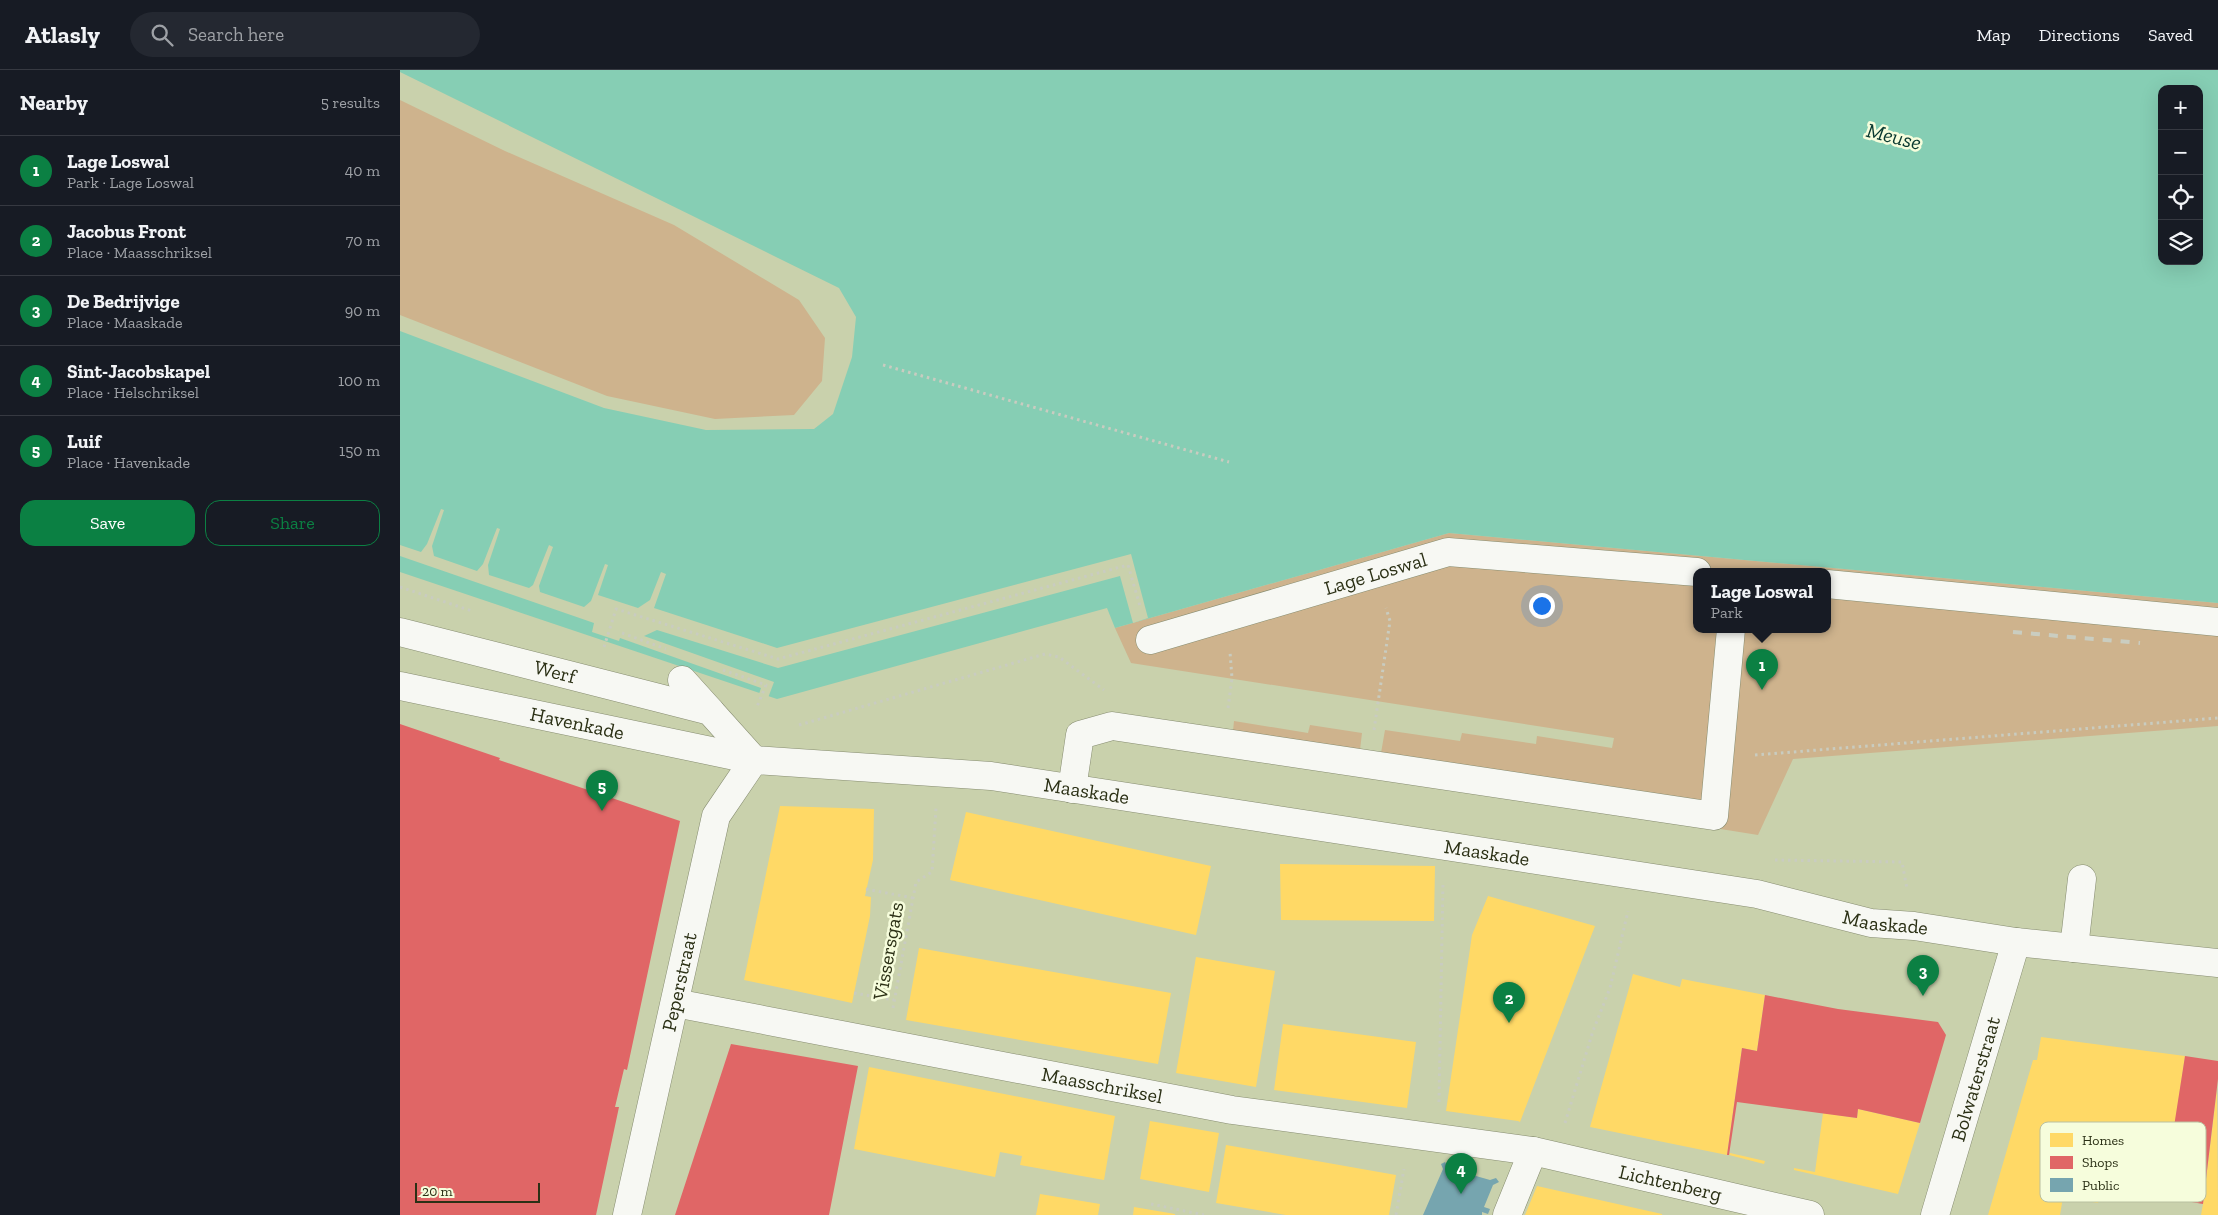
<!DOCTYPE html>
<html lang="en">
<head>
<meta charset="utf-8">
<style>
	body { margin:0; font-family:"Zilla Slab",serif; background:#242831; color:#f1f3f6 }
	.controls { position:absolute; right:15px; top:15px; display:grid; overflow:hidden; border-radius:10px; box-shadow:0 5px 20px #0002 }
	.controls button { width:45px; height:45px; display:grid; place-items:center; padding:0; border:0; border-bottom:1px solid #363941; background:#171b24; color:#f1f3f6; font:25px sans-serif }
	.scale { position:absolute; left:15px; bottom:12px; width:125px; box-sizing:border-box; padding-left:5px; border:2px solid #2b3015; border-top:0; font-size:14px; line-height:18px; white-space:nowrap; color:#2b3015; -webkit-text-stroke:4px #f6fddc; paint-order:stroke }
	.you { position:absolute; left:1141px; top:535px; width:18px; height:18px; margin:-12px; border:4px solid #fff; border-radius:50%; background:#1a73e8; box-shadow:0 0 0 8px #1a73e833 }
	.badge { display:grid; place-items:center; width:32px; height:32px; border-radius:50%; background:#0b8043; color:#fff; font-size:16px; font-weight:700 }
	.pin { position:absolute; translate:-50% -41px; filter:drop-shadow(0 1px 2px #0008) }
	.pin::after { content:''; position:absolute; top:26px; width:18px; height:15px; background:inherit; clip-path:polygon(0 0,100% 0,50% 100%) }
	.popup { position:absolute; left:1293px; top:498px; width:138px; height:65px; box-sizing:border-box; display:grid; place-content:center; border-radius:10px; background:#171b24; filter:drop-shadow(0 1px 4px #0005); font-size:16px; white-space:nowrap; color:#9ea1a6 }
	.popup b { font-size:19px; color:#f1f3f6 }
	.popup::after { content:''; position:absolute; left:50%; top:100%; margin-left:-10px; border:10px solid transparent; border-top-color:#171b24 }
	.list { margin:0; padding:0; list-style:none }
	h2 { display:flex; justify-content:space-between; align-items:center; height:65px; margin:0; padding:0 20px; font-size:21px }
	h2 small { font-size:16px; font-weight:400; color:#9ea1a6 }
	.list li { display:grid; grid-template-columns:32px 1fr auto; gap:15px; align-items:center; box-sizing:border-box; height:70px; padding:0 20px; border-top:1px solid #363941 }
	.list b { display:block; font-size:19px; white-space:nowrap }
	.list p { margin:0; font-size:16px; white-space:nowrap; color:#9ea1a6 }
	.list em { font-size:16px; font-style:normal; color:#9ea1a6 }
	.actions { display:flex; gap:10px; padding:15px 20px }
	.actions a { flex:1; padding:11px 0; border:1px solid #0b8043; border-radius:15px; text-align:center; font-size:18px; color:#0b8043 }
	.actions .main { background:#0b8043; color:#fff }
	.icon { flex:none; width:28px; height:28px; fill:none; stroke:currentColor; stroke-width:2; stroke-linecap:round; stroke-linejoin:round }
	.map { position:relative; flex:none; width:1818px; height:1145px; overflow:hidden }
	header { display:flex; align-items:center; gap:30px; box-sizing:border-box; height:70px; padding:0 25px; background:#171b24; border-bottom:1px solid #363941 }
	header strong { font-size:24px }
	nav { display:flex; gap:28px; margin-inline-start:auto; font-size:18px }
	.search { width:350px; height:45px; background:#242831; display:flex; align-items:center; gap:12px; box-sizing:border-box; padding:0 18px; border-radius:28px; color:#9ea1a6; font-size:19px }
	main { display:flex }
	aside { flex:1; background:#171b24 }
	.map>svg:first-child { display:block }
	.green { fill:#ceb38d; fill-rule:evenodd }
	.water { fill:#86ceb4; fill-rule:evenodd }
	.pier { fill:#c9d1ac }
	.homes { fill:#ffd966 }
	.shops { fill:#e06666 }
	.public { fill:#76a5af }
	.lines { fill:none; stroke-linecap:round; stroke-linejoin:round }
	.minor-casing { stroke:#868c70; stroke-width:29 }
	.path { stroke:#c9ccc0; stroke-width:3; stroke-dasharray:2.5 4; stroke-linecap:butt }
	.minor { stroke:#f7f8f3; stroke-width:28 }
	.rail { stroke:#cacdc0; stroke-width:4; stroke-dasharray:9 9; stroke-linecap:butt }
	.labels { text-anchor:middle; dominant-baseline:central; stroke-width:5; stroke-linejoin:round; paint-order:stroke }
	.street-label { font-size:20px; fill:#2b3015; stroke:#f6fddc }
	.water-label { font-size:21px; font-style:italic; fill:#08382f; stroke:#f6fddc }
	.key { fill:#f6fddc; stroke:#b9c0a0; stroke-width:1 }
	.key-label { font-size:14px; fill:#2b3015 }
</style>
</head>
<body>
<header>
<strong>Atlasly</strong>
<div class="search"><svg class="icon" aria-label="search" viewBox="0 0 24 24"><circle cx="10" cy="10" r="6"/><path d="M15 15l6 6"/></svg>Search here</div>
<nav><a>Map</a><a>Directions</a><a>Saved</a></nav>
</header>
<main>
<aside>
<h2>Nearby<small>5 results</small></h2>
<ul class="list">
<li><span class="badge">1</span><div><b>Lage Loswal</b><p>Park · Lage Loswal</p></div><em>40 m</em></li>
<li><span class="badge">2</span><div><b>Jacobus Front</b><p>Place · Maasschriksel</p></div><em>70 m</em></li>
<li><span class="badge">3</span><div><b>De Bedrijvige</b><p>Place · Maaskade</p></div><em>90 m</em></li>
<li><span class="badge">4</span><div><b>Sint-Jacobskapel</b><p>Place · Helschriksel</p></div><em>100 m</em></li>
<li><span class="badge">5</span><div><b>Luif</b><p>Place · Havenkade</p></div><em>150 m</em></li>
</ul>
<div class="actions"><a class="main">Save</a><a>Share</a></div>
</aside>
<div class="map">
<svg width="1818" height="1145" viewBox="0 0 1818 1145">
	<rect width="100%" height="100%" fill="#c9d1ac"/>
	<path class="green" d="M 0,30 L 105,81 L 274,155 L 399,230 L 425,268 L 422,311 L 394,345 L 315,349 L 207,326 L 0,245 Z
		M 1049,463 L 1818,533 L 1818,656 L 1393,689 L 1358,765 L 1277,752 L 981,683 L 985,660 L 1060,671 L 1062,663 L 1136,674 L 1137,666 L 1212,678 L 1214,668 L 731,593 L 715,558 ZM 1297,501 L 1427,501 L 1427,559 L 1297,559 Z
		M 834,651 L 908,663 L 910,655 L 962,663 L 960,680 L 833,661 Z"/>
	<path class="water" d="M 0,0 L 1818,0 L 1818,533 L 1049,463 L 715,558 L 707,538 L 377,629 L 0,502 L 0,261 L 204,338 L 306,360 L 414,359 L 433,344 L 452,287 L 456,247 L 439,218 L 0,2 ZM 1762,19 L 1799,19 L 1799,191 L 1762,191 Z"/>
	<path class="pier" d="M 41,439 L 44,440 L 32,476 L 34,486 L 77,501 L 83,494 L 97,458 L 100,459 L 88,495 L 89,505 L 129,518 L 133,515 L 149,475 L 153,477 L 139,516 L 140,522 L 184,537 L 191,531 L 205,494 L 208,495 L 198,525 L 238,538 L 250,530 L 261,502 L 266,504 L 254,538 L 377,578 L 731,484 L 748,548 L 733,553 L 720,506 L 378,598 L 257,560 L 244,566 L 374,612 L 368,628 L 359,624 L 361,618 L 220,568 L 219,571 L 192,562 L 194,553 L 0,486 L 0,475 L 21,482 L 27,474 Z"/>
	<path class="homes" d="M 380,736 L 474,739 L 473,790 L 465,826 L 471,827 L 470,846 L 452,933 L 344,910 Z
		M 566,742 L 811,796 L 796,865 L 550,810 Z
		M 880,794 L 1035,796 L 1034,851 L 881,850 Z
		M 1088,826 L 1195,856 L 1120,1052 L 1118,1051 L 1046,1041 L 1072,865 Z
		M 519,878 L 771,923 L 758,994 L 506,950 Z
		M 796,887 L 875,901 L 856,1017 L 776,1003 Z
		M 1233,904 L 1280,917 L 1282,909 L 1365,925 L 1357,981 L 1342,978 L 1327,1085 L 1190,1057 Z
		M 883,954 L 1016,972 L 1007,1038 L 874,1020 Z
		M 1641,967 L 1785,986 L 1765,1121 L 1727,1115 L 1732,1083 L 1677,1074 L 1672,1094 L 1706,1101 L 1698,1133 L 1663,1127 L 1660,1145 L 1588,1145 L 1633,990 L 1637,990 Z
		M 469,997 L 715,1046 L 704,1110 L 620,1095 L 622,1086 L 600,1082 L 595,1107 L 454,1079 Z
		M 1817,1019 L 1818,1145 L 1801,1145 L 1803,1134 Z
		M 1458,1039 L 1520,1053 L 1498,1124 L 1394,1100 L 1394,1098 L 1415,1102 L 1423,1043 L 1457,1048 Z
		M 750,1051 L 819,1063 L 809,1122 L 740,1109 Z
		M 826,1075 L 996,1105 L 989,1145 L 886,1145 L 816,1133 Z
		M 1330,1083 L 1365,1091 L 1364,1094 L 1329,1085 Z
		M 1137,1116 L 1262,1144 L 1262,1145 L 1125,1145 Z
		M 640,1124 L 700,1134 L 698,1145 L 636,1145 Z
		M 734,1137 L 775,1144 L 775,1145 L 733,1145 Z"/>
	<path class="shops" d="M 0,654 L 100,688 L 99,690 L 280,751 L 227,1000 L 224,999 L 215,1037 L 219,1037 L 196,1145 L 0,1145 Z
		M 1365,925 L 1438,939 L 1538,952 L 1546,965 L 1520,1053 L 1458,1039 L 1457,1048 L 1337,1032 L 1329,1085 L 1327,1085 L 1342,978 L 1357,981 Z
		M 331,974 L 458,996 L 429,1145 L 275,1145 Z
		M 1785,986 L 1818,991 L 1818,1009 L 1803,1134 L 1763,1127 Z"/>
	<path class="public" d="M 1045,1092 L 1048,1098 L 1090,1110 L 1096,1108 L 1099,1112 L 1093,1115 L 1084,1137 L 1090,1139 L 1088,1144 L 1082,1142 L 1082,1145 L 1023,1145 L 1043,1099 L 1041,1094 Z"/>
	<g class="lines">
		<defs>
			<g id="minor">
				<path d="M 1427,514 L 1818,552"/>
				<path id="s1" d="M 0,562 L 310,641 L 354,690"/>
				<path id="s2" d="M 750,570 L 1048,482 L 1297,502"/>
				<path d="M 282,610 L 310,641"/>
				<path id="s3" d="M 0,616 L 354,690 L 591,706 L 1357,824 L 1471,853 L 1514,856 L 1616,872 L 1818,893"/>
				<path d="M 672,719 L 680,665 L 712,656 L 1314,746 L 1331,559"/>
				<path d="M 1674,878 L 1682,809"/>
				<path id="s4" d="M 275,933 L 832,1040 L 1133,1081 L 1410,1145"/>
				<path id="s5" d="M 227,1145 L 316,746 L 354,690"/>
				<path d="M 1107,1145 L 1133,1081"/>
				<path id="s6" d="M 1535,1145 L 1616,872"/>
			</g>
		</defs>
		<use href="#minor" class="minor-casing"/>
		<path class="path" d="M 483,295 L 829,392
			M 0,517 L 72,541
			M 222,563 L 266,579
			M 204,577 L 216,539 L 378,589 L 728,495 L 740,536
			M 323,600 L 366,615 L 356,639
			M 828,638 L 832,608 L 830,582
			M 399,655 L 645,584 L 659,587 L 704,620
			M 974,660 L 990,551 L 986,538
			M 1355,685 L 1818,648
			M 1375,790 L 1502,792 L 1507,819
			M 466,819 L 513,828
			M 454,923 L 494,930
			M 493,938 L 516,812 L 532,802 L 536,738
			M 1039,1032 L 1043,811
			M 1165,1053 L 1193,961 L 1210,918 L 1228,841
			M 751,1134 L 804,1145
			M 996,1145 L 1004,1099"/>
		<use href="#minor" class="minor"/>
		<path class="rail" d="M 1613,562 L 1740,573"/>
	</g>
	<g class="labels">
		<g class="street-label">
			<text stroke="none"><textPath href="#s2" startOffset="235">Lage Loswal</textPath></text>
			<text stroke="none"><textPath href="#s1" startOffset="160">Werf</textPath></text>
			<text stroke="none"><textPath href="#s3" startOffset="181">Havenkade</textPath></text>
			<text stroke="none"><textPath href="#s3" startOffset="696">Maaskade</textPath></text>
			<text stroke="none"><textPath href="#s3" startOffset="1101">Maaskade</textPath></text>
			<text stroke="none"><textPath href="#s3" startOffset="1506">Maaskade</textPath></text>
			<text transform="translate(488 881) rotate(-80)">Vissersgats</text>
			<text stroke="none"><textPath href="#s5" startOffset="239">Peperstraat</textPath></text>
			<text stroke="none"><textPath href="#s6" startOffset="142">Bolwaterstraat</textPath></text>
			<text stroke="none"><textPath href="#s4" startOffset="435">Maasschriksel</textPath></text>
			<text stroke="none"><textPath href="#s4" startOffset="1012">Lichtenberg</textPath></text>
		</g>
		<g class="water-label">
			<text transform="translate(1494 66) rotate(14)">Meuse</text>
		</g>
	</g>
	<rect x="1640" y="1052" width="166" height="80" rx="8" class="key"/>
	<rect x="1650" y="1063" width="23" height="14" fill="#ffd966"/>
	<rect x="1650" y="1086" width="23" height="13" fill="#e06666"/>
	<rect x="1650" y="1108" width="23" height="14" fill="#76a5af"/>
	<g class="key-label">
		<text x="1682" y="1075">Homes</text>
		<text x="1682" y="1097">Shops</text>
		<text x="1682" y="1120">Public</text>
	</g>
</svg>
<div class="controls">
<button>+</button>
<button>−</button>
<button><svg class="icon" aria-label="locate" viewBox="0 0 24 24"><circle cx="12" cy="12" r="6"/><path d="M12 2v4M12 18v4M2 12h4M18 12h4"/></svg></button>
<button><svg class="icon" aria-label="layers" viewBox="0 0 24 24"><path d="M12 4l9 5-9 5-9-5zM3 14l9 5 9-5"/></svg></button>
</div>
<div class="scale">20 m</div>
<div class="you"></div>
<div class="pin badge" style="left:1362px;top:620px">1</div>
<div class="popup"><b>Lage Loswal</b>Park</div>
<div class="pin badge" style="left:1109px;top:953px">2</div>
<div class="pin badge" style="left:1523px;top:926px">3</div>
<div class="pin badge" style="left:1061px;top:1124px">4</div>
<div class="pin badge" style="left:202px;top:741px">5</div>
</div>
</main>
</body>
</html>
